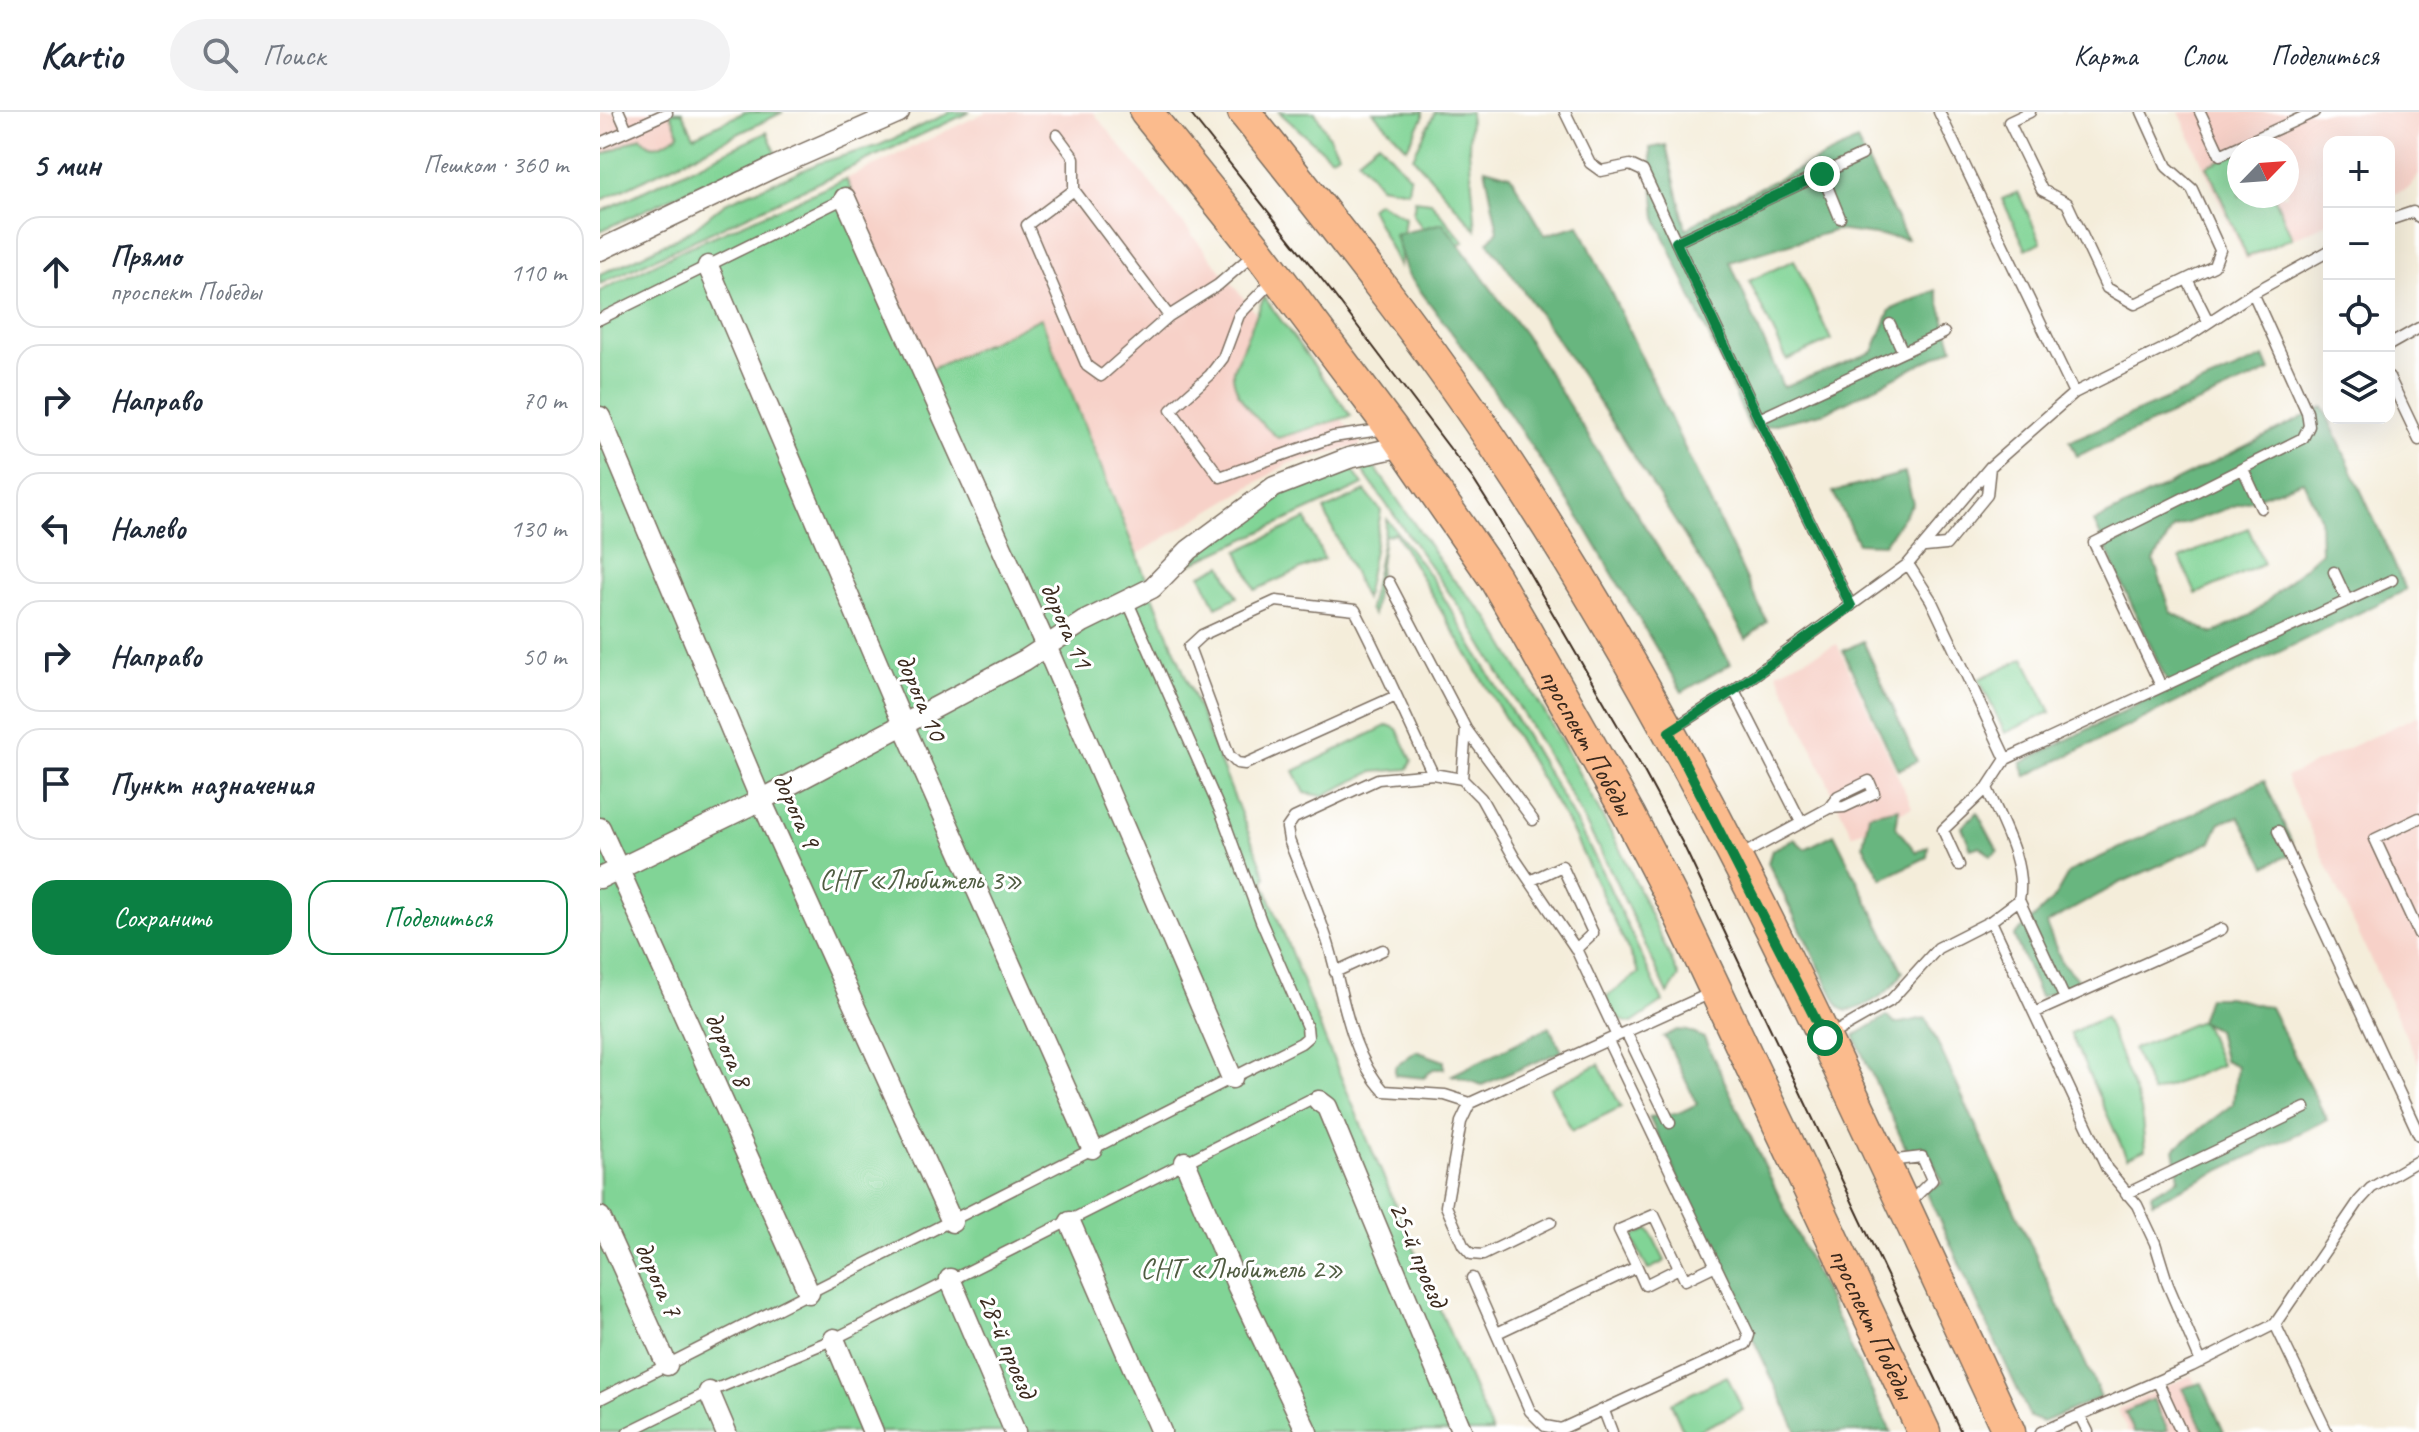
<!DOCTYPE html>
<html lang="ru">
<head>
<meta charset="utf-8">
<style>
	body { margin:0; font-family:Caveat,sans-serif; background:#f2f2f3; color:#1f2937 }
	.controls { position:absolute; right:24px; top:24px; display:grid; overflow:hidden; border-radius:16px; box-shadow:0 8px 32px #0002 }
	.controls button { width:72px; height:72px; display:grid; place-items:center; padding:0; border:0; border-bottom:2px solid #e0e1e3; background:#fff; color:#1f2937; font:40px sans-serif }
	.compass { position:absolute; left:1627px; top:24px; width:72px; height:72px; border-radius:50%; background:#fff; box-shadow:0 8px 32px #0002; rotate:65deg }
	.stop { position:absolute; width:24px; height:24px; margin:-18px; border:6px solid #0b8043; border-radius:50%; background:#fff }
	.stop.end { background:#0b8043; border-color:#fff; box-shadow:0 2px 8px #0008 }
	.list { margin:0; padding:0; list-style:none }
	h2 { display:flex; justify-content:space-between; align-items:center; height:104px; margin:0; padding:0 32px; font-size:34px }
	h2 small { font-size:26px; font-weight:400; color:#747a83 }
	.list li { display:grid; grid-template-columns:52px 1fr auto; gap:24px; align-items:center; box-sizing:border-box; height:112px; margin:0 16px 16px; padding:0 16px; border:2px solid #e0e1e3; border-radius:24px }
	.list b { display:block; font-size:30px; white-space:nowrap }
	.list p { margin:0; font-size:26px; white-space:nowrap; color:#747a83 }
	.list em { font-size:26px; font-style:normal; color:#747a83 }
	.actions { display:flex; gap:16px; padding:24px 32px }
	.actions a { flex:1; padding:18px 0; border:2px solid #0b8043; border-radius:24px; text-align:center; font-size:28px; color:#0b8043 }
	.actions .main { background:#0b8043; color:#fff }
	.icon { flex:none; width:44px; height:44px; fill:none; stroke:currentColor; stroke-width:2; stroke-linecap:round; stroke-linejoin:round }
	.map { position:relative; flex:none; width:1819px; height:1320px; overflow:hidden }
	header { display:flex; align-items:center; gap:48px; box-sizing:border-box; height:112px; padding:0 40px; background:#fff; border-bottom:2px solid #e0e1e3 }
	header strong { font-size:38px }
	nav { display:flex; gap:44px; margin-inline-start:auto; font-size:28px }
	.search { width:560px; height:72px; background:#f2f2f3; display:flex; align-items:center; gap:20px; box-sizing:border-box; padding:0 28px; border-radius:44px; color:#747a83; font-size:30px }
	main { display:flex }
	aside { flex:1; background:#fff }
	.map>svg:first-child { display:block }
	.built { fill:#f7d1c8; fill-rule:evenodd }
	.green { fill:#81d496; stroke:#5e7f5a; stroke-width:2 }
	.forest { fill:#68b67f; stroke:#52704e; stroke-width:2; fill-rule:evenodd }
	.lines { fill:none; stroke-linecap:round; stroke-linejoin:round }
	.lane-casing { stroke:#7c6e60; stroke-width:13 }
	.street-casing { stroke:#7c6e60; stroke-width:23 }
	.primary-casing { stroke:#7c6e60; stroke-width:35 }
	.lane { stroke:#fff; stroke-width:10 }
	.street { stroke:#fff; stroke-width:20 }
	.primary { stroke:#fbbb8d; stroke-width:32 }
	.tram { stroke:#3b2a1e; stroke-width:2 }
	.route { stroke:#0b8043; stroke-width:10 }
	.labels { text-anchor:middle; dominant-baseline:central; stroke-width:6; stroke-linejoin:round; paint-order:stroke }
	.street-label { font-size:28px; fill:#3b2a1e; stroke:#fff }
	.park-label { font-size:28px; fill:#505d42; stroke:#fff }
</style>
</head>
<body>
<header>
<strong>Kartio</strong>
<div class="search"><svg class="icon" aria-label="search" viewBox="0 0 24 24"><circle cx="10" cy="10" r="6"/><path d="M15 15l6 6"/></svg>Поиск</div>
<nav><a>Карта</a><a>Слои</a><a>Поделиться</a></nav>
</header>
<main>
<aside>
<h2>5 мин<small>Пешком · 360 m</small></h2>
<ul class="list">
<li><svg class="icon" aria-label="ahead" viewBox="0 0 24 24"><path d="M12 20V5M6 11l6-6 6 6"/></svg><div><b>Прямо</b><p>проспект Победы</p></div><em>110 m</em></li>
<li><svg class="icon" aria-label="right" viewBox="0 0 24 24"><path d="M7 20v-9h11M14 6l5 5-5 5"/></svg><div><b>Направо</b></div><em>70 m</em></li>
<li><svg class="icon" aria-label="left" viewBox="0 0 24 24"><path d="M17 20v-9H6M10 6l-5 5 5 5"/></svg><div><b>Налево</b></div><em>130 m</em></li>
<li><svg class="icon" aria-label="right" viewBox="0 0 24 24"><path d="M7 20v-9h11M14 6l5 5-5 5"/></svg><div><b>Направо</b></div><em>50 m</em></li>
<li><svg class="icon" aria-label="arrive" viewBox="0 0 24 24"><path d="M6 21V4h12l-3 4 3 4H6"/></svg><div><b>Пункт назначения</b></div></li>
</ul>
<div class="actions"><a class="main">Сохранить</a><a>Поделиться</a></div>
</aside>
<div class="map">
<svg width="1819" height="1320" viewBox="0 0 1819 1320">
	<rect width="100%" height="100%" fill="#fff"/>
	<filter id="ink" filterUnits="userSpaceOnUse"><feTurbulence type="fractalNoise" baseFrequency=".0125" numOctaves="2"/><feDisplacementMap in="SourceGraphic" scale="16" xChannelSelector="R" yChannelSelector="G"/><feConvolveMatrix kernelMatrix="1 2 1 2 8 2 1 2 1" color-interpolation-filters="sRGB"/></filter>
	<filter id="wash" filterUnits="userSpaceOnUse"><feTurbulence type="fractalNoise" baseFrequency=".006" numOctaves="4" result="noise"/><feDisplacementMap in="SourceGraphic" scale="32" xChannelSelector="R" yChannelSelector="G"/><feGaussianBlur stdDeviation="1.8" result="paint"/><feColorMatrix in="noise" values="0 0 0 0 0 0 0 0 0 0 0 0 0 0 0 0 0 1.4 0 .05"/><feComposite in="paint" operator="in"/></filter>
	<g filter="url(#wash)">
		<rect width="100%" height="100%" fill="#f4edda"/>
		<path class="built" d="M 0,0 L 82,0 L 94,25 L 0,70 Z
			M 386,0 L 493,0 L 762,333 L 689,351 L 538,442 L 441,206 L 330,258 L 246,67 Z
			M 1579,0 L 1819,0 L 1819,62 L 1809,76 L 1789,84 L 1789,30 L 1729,30 L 1729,110 L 1646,148 ZM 1639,36 L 1687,36 L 1687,84 L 1639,84 Z
			M 1237,532 L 1312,695 L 1252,723 L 1177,560 Z
			M 1819,603 L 1819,952 L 1686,665 Z
			M 1591,1263 L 1617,1320 L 1528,1320 L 1518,1297 Z"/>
		<path class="green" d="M 70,0 L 82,0 L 94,24 L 145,0 L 183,0 L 0,89 L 0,44 L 41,25 C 54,41 61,32 77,24 L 79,21 Z
			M 351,0 L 370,0 L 0,172 L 0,162 L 33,148 L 92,118 L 125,91 L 219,51 L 280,33 Z
			M 679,0 L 715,0 L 738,41 L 731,46 Z
			M 773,0 L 823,0 L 823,6 L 807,36 Z
			M 835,0 L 870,0 L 869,38 L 876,118 L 813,45 Z
			M 167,20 L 176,41 L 169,48 L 99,73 L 0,119 L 0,100 Z
			M 779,30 L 810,65 L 808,79 L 780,74 L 758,47 Z
			M 1639,40 L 1639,84 L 1674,84 L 1692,126 L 1647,145 L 1607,54 Z
			M 246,67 L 330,258 L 441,206 L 666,764 L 664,771 L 726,930 L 892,1320 L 0,1320 L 0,179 L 82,138 Z
			M 1418,80 L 1441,130 L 1426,137 L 1402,87 Z
			M 815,88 L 831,90 L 864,130 L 837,138 L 813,102 Z
			M 777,90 L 805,105 L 799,154 L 770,96 Z
			M 1194,148 L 1231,228 L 1187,248 L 1149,169 Z
			M 664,185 L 751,304 L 678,326 C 659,310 631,284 633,258 Z
			M 770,348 L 851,465 L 888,505 L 962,630 L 1024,745 L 1079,865 L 1068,882 L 1012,761 L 970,682 L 865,503 L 757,351 Z
			M 750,354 L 763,373 L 586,454 L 590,446 L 682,380 Z
			M 765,379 L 781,399 L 765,487 L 724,398 Z
			M 706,407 L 724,447 L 655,478 L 638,439 Z
			M 787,407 L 834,469 L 962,685 L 999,753 L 1063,890 L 1032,911 C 1018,910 1007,898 1007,884 L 1039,861 L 971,717 L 795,421 L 784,424 L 773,503 L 769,497 Z
			M 1648,416 L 1664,452 L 1596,482 L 1580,446 Z
			M 622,453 L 637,485 L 616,495 L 601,463 Z
			M 1424,546 L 1451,600 L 1405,621 L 1379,567 Z
			M 788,613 L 797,617 L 812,648 L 808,657 L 772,660 L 723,684 L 705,681 L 694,659 Z
			M 1505,905 L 1541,997 L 1545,1038 L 1527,1046 L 1470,921 Z
			M 1602,908 L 1621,953 L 1552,981 L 1533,937 Z
			M 999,952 L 1021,995 L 972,1019 L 950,976 Z
			M 1049,1117 L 1065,1149 L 1048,1158 L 1032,1125 Z
			M 1127,1264 L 1143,1298 L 1095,1320 L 1084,1320 L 1071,1291 Z"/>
		<path class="forest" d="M 1257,29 L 1307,127 L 1236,118 L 1130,150 L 1183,275 L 1273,240 L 1290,198 L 1336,178 L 1353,236 L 1226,300 L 1151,318 L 1056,106 L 1050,36 L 1066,33 L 1086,117 L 1128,91 Z
			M 885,56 L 910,63 L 945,123 L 979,113 L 1167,510 L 1146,527 C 1120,479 1090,433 1061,387 C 1006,299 950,213 888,130 L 898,119 Z
			M 843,111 L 925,223 L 1131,552 L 1082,580 L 982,410 L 882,261 L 807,161 L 795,123 Z
			M 1664,245 L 1670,259 L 1477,344 L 1470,329 Z
			M 1723,295 L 1806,478 L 1426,664 L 1421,651 L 1570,576 L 1494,410 ZM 1703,369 L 1720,405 L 1721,440 L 1653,502 L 1612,522 L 1571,500 L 1554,449 L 1573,416 Z
			M 1305,361 L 1313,391 L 1284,432 L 1258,431 L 1233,380 Z
			M 1263,529 L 1317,649 L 1298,658 L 1243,539 Z
			M 1664,668 L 1696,740 L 1666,754 L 1639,705 L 1620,710 L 1611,730 L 1520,771 L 1446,812 L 1462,851 L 1480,870 L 1440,885 L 1414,824 L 1453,788 L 1469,760 Z
			M 1299,696 L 1296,715 L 1316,740 L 1328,734 L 1327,745 L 1282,767 L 1263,733 L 1269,702 Z
			M 1377,700 L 1398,739 L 1391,744 L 1380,734 L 1371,737 L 1362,715 Z
			M 1234,722 L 1303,860 C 1293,879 1267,896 1246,899 L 1239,895 L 1168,751 L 1172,738 L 1194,727 L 1205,737 Z
			M 1608,885 L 1628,885 L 1670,895 L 1727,1008 L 1553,1090 L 1551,1082 L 1579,1067 L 1574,1037 L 1633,992 L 1637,954 L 1624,948 L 1617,918 L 1600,909 Z
			M 1287,904 L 1295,912 L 1326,906 L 1501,1285 L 1448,1308 L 1442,1310 L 1430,1305 L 1326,1079 L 1343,1071 L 1326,1035 L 1309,1043 L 1254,924 Z
			M 949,915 L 962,939 L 882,973 L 852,963 Z
			M 1077,918 L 1088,919 L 1104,926 L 1291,1320 L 1197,1320 L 1049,1005 L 1079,1001 L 1097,992 L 1066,927 L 1063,925 Z
			M 816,939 L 844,949 L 844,957 L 833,957 L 824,966 L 795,963 L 795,955 Z
			M 1601,1271 L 1602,1271 L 1624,1320 L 1604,1320 L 1583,1276 Z
			M 1553,1287 L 1568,1318 L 1562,1320 L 1534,1320 L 1525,1300 Z"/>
	</g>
	<g filter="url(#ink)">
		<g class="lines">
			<defs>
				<path id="lane" d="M 19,0 L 27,18
					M 965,0 L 990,51 L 1001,59 L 1030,53 L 1043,59 L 1159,307 L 1251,494
					M 1339,0 L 1474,281
					M 1430,0 L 1409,10 L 1442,78 L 1467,91 L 1507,176 L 1535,192 L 1587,167
					M 1542,0 L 1567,55 L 1592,77 L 1620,138 L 1614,154 L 1587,167 L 1608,209
					M 1600,0 L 1620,43 L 1714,0
					M 457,23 L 474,46 L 474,78 L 569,204 L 618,173 L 655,141
					M 0,31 L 67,1
					M 1222,62 L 1240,106
					M 474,78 L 427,113 L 487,254 L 501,264 L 569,204
					M 1789,108 L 1813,100 L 1819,105
					M 1076,130 L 1262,43
					M 673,168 L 639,203 L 623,246 L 610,263 L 571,298 L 620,365 L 733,325 L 786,317
					M 0,207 L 245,86
					M 1290,212 L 1303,240
					M 1789,233 L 1819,216
					M 1789,265 L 1819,328
					M 1159,307 L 1344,221
					M 1643,357 L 1661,396
					M 1325,435 L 1346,433 L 1387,383 L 1390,355
					M 1734,460 L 1747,488
					M 789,470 L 866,617 L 933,708
					M 1561,574 L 1494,431 L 1703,326 L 1709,314 L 1707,300 L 1653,181
					M 1134,578 L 1201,710
					M 796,584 L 645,652 L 637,651 L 629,643 L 589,535 L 602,523 L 676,489 L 755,498 C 783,552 807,608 833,662 L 862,667 L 881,686 L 915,747 L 976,837 L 1017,924
					M 1070,619 L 1134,578 L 1308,452 L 1390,355 L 1474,281 L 1585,226 L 1653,181 L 1729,139
					M 1406,647 L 1792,468
					M 833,662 L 778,667 L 694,706 L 687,716 L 689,728 C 702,762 717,796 728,831 C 743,879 749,942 784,979 L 845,983 L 870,991 L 1111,881
					M 862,667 L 866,617
					M 1819,706 L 1775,727 L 1819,822
					M 1678,719 L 1819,1023
					M 1140,744 L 1229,696 L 1238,684 L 1269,669 L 1274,681 L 1244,695 L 1229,696
					M 1359,753 L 1343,718 L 1387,676
					M 930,769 L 962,754 L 993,821 L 976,837
					M 1419,788 L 1465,887
					M 1391,809 L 1507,1057 L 1537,1093 L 1555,1131 L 1568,1173 L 1601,1250
					M 735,860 L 783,838
					M 1434,901 L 1622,817
					M 1026,920 L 1070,1011
					M 1227,925 L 1290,889 L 1338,836 L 1391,809 L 1419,788 C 1426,750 1401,710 1387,676 L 1406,647 L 1331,488 L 1308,452
					M 870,991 L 861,1010 L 846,1094 L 863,1133 L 871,1142 L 883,1143 L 951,1110
					M 1288,1049 L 1322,1045 L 1332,1068 L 1308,1092
					M 1526,1082 L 1705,996
					M 1037,1155 L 1045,1173 L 1079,1156
					M 872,1166 L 930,1299 L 945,1314 L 961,1317 L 1146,1232 L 1149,1223 L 1008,929
					M 1675,1212 L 1727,1320
					M 897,1221 L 1037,1155 L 1019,1118 L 1054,1103 L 1085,1168 L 1116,1153
					M 1558,1270 L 1581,1320
					M 0,1287 L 701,931 L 708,925 L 707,915 L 661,809 L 622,703 L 527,488
					M 1004,1299 L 1012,1320
					M 1480,1304 L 1488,1320
					M 28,1320 L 109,1280 L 234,1227 L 709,988 L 719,989
					M 1441,1320 L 1592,1254 L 1675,1212 L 1759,1089 L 1771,1076 L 1819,1048"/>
				<path id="street" d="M 245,86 L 446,534 L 632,966
					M 0,138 L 172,56 L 299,0
					M 108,154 L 303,612 L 492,1036
					M 0,305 L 161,688 L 352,1110
					M 0,716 L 209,1181
					M 0,766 L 161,688 L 425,548 L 483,510 L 552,476 L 589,438 L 674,375 L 749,346 L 803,334
					M 719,989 L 727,995 L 862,1320
					M 585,1050 L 638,1175 L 707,1320
					M 0,1105 L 67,1253
					M 470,1110 L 561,1320
					M 350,1167 L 415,1320
					M 234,1227 L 273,1320
					M 109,1280 L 126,1320"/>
				<g id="primary">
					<path id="s1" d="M 546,0 L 658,139 L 791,316 L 894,465 L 926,520 L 1029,703 L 1074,790 L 1324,1320"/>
					<path d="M 644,0 C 735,114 827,229 907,351 C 1109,654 1255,991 1409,1320"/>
				</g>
			</defs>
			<use href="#lane" class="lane-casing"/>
			<use href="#street" class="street-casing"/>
			<use href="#primary" class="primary-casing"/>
			<use href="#lane" class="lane"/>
			<use href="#street" class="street"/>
			<use href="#primary" class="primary"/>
			<path class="tram" d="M 589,0 L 728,175 L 873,367 L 894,400 L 1040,652 L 1083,732 L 1361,1320"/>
		</g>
	</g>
	<g class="lines" filter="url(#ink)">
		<path class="route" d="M 1222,62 L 1076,130 L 1159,307 L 1251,494 L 1134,578 L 1069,620 L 1225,926"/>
	</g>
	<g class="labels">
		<g class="street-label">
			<text transform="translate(467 513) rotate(66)">дорога 11</text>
			<text transform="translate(322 585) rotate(67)">дорога 10</text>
			<text stroke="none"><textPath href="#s1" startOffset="770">проспект Победы</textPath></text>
			<text transform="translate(197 698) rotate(66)">дорога 9</text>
			<text transform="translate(129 937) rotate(66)">дорога 8</text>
			<text transform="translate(819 1142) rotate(67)">25-й проезд</text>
			<text transform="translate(59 1167) rotate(66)">дорога 7</text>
			<text stroke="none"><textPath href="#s1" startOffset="1418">проспект Победы</textPath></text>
			<text transform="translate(408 1233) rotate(67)">28-й проезд</text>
		</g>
		<g class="park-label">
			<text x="321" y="767">СНТ «Любитель 3»</text>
			<text x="642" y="1156">СНТ «Любитель 2»</text>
		</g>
	</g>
</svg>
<div class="controls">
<button>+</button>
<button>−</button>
<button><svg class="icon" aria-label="locate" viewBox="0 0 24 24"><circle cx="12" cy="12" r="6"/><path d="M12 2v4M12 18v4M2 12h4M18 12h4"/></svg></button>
<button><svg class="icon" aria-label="layers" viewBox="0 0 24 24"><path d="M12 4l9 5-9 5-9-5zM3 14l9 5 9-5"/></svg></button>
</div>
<svg class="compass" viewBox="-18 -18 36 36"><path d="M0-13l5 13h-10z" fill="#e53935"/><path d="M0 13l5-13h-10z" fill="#747a83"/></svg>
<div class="stop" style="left:1225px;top:926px"></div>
<div class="stop end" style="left:1222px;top:62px"></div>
</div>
</main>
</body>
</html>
